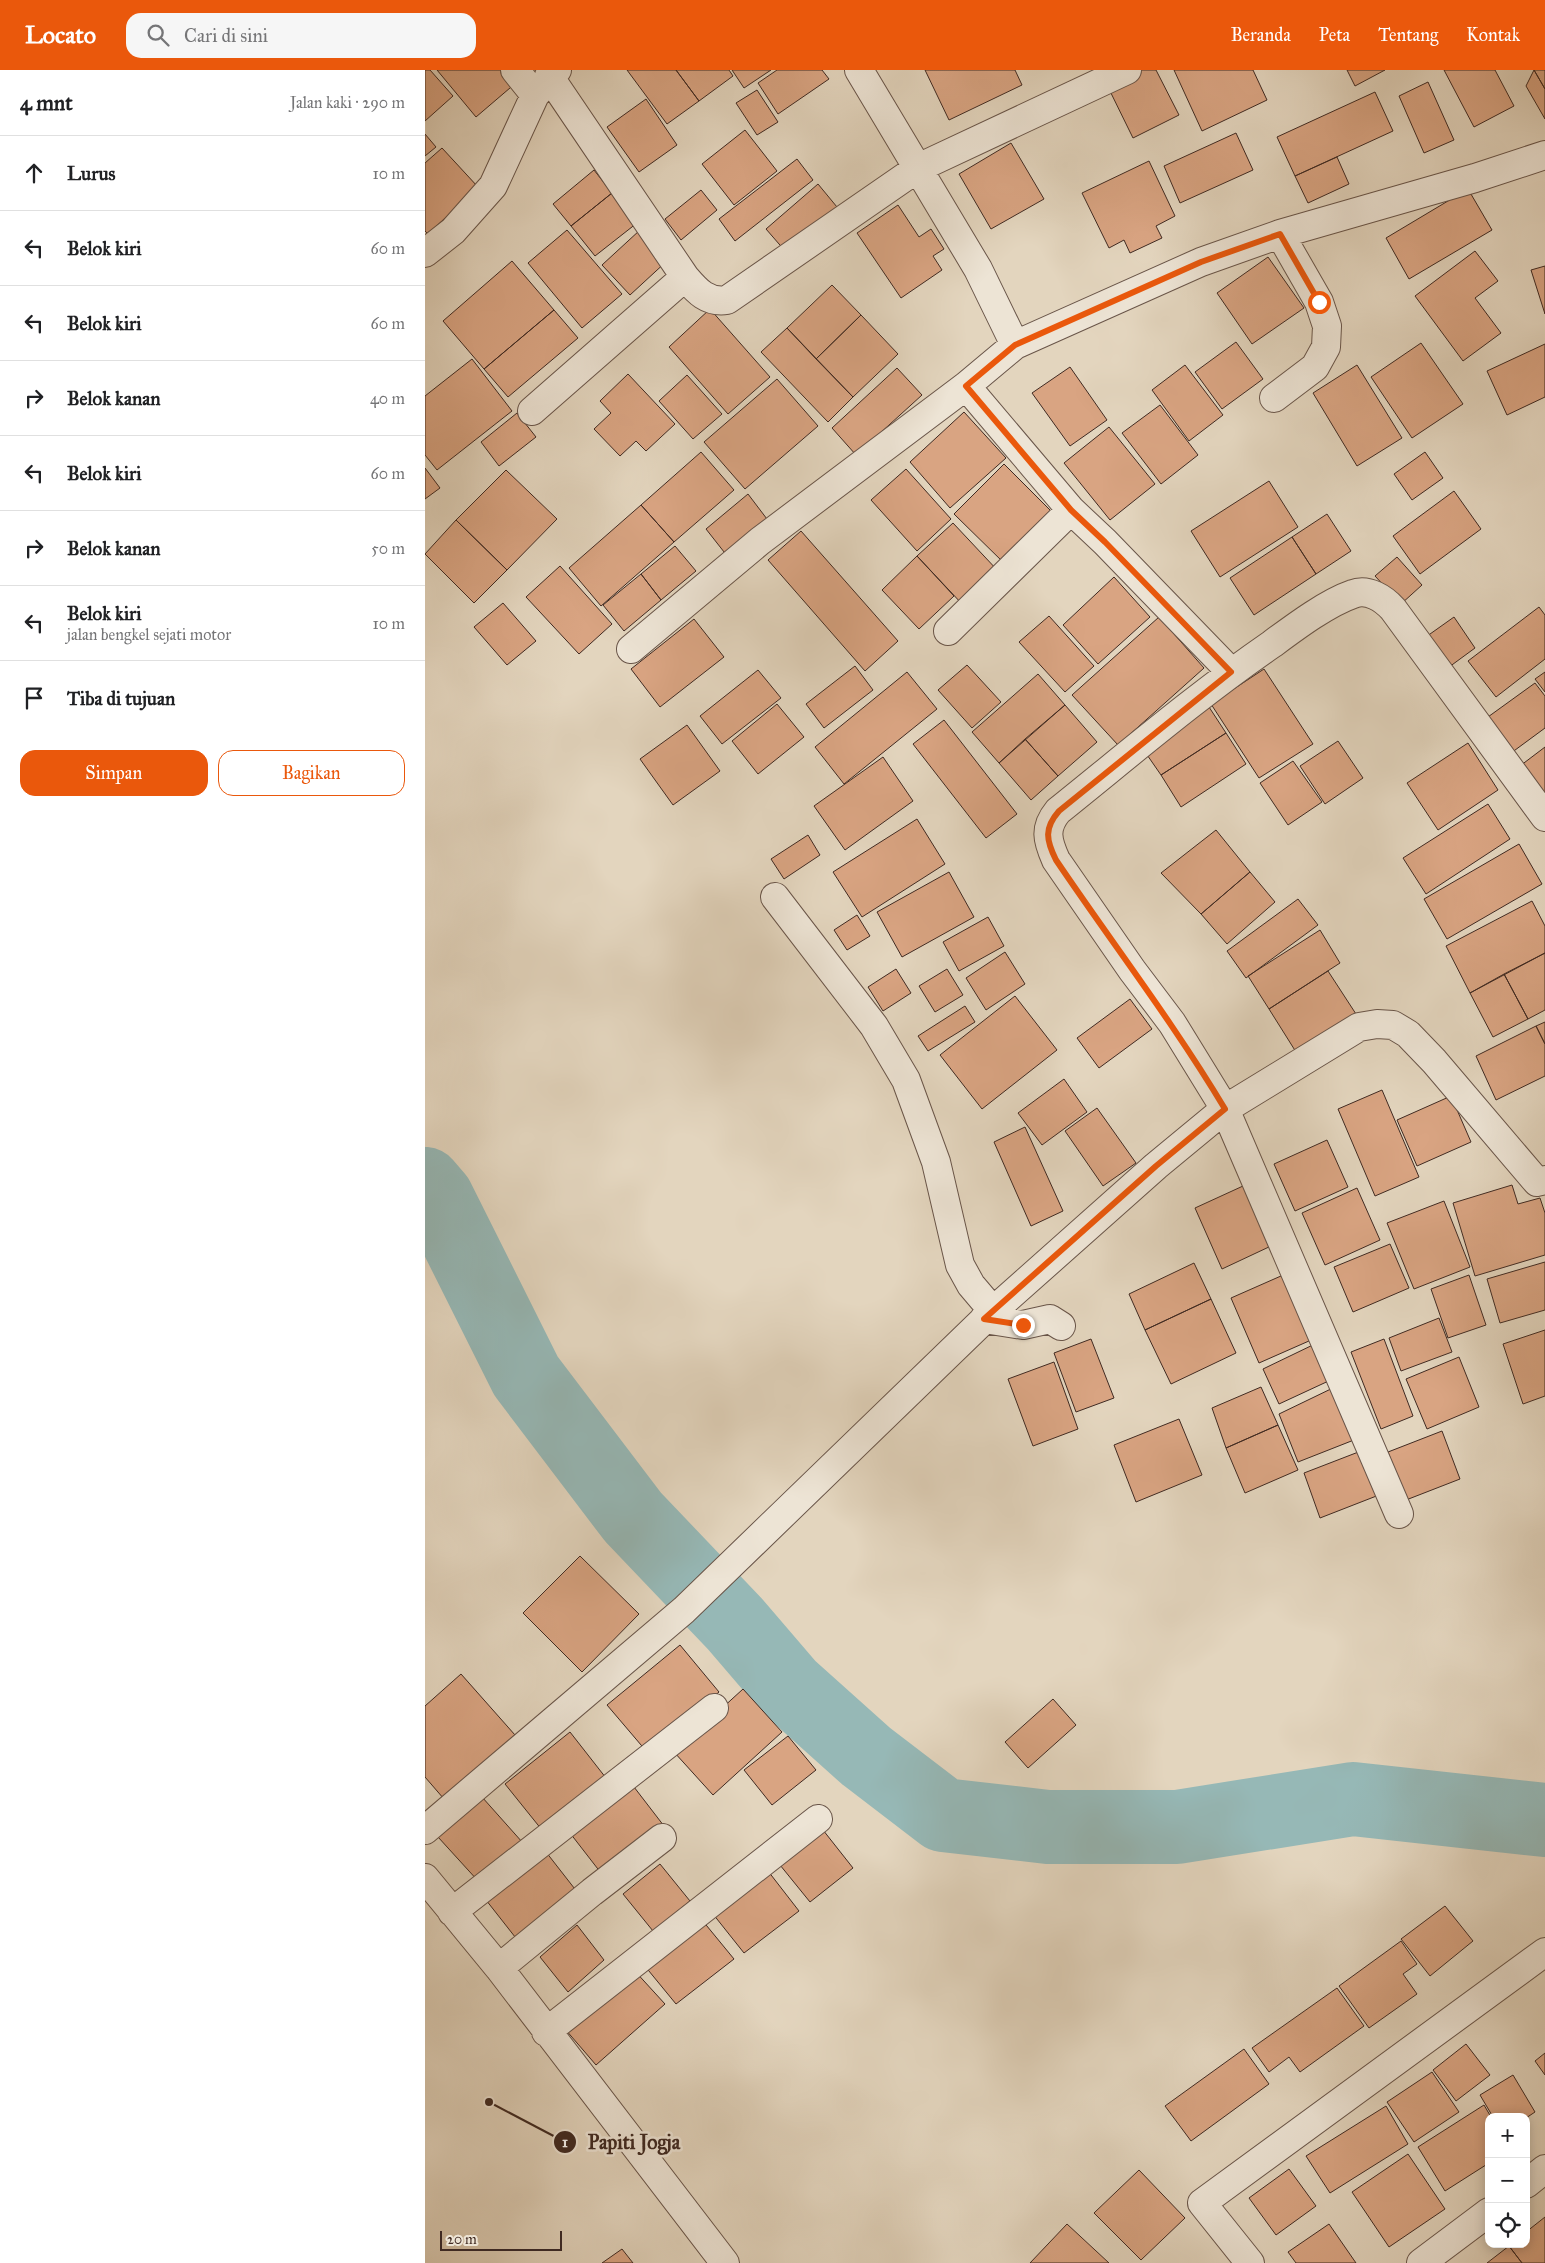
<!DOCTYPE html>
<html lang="id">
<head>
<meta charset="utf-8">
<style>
	body { margin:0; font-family:"IM FELL Great Primer",serif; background:#f6f6f6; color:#202124 }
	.controls { position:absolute; right:15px; bottom:15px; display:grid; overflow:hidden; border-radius:10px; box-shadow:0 2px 12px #0003 }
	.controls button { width:45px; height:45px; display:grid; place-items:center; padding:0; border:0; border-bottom:1px solid #e0e0e0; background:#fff; color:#202124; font:25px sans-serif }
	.scale { position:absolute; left:15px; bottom:12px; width:122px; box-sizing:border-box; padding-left:5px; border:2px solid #402a22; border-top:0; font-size:14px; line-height:18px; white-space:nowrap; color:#402a22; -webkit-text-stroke:4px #ede4d5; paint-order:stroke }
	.stop { position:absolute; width:15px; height:15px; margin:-11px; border:4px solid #ea580c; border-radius:50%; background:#fff }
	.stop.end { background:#ea580c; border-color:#fff; box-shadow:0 1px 5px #0008 }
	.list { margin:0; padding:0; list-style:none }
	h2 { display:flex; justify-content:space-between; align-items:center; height:65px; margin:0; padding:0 20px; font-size:21px }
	h2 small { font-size:16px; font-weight:400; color:#757577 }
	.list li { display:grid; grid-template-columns:32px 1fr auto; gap:15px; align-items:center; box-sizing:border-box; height:75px; padding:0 20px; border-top:1px solid #e0e0e0 }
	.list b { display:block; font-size:19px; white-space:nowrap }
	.list p { margin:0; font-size:16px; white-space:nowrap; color:#757577 }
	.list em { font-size:16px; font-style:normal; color:#757577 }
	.actions { display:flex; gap:10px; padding:15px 20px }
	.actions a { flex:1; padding:11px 0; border:1px solid #ea580c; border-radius:15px; text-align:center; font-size:18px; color:#ea580c }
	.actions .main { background:#ea580c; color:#fff }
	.icon { flex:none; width:28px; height:28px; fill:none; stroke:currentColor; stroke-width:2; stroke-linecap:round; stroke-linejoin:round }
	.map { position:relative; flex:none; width:1120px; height:2193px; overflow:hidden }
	header { display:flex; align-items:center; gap:30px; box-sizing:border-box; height:70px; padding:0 25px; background:#ea580c; color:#fff }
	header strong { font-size:24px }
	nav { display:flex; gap:28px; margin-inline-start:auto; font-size:18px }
	.search { width:350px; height:45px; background:#f6f6f6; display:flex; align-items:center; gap:12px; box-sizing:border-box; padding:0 18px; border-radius:15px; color:#757577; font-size:19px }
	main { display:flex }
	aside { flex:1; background:#fff }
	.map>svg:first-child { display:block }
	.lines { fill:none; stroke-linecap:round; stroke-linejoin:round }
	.river { stroke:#96b8b6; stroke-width:74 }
	.building { fill:#d9a482; stroke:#402a22 }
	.minor-casing { stroke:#695549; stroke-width:30 }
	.minor { stroke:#ede4d5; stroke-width:28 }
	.route { stroke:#ea580c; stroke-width:6 }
	.leader { fill:none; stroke:#402a22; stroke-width:2 }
	.callout-dot { fill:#402a22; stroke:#ede4d5; stroke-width:2 }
	.mark-label { font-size:15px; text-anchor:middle; font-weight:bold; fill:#fff }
	.callout-label { font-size:20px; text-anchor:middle; font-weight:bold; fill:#402a22; stroke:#ede4d5; stroke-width:5; stroke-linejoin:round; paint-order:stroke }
</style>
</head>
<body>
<header>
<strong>Locato</strong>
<div class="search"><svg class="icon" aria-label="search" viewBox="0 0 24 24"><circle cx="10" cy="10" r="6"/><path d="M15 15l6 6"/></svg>Cari di sini</div>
<nav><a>Beranda</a><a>Peta</a><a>Tentang</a><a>Kontak</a></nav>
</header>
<main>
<aside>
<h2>4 mnt<small>Jalan kaki · 290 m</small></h2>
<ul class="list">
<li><svg class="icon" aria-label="ahead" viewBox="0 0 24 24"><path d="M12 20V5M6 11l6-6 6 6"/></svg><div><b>Lurus</b></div><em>10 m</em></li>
<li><svg class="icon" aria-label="left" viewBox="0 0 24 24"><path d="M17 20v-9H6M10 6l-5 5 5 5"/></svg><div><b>Belok kiri</b></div><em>60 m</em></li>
<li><svg class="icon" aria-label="left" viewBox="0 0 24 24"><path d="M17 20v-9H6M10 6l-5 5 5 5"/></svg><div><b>Belok kiri</b></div><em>60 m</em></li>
<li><svg class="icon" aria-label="right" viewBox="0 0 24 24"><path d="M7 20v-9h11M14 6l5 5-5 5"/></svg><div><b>Belok kanan</b></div><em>40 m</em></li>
<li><svg class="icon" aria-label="left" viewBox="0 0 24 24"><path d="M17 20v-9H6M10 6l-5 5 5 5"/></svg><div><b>Belok kiri</b></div><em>60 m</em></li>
<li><svg class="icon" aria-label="right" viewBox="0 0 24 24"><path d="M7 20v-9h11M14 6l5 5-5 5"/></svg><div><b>Belok kanan</b></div><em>50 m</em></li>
<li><svg class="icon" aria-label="left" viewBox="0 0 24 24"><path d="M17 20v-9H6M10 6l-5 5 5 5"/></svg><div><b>Belok kiri</b><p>jalan bengkel sejati motor</p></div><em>10 m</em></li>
<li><svg class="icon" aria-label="arrive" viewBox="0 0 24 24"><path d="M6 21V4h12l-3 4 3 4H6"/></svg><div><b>Tiba di tujuan</b></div></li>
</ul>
<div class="actions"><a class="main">Simpan</a><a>Bagikan</a></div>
</aside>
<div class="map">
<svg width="1120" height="2193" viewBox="0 0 1120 2193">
	<rect width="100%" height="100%" fill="#e3d5be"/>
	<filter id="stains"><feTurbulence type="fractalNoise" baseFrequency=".004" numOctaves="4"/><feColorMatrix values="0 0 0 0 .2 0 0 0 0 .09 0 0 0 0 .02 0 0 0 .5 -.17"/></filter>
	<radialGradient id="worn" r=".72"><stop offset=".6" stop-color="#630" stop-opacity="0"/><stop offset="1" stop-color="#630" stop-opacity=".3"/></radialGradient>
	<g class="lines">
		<path class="river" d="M 0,1114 L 12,1128 L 101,1306 L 208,1447 L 310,1554 L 364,1617 L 441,1686 L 518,1745 L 623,1757 L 752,1757 L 928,1729 L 1120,1750"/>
	</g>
	<path class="building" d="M 0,0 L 5,0 L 28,26 L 0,51 Z
		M 12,0 L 82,0 L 92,12 L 51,47 Z
		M 202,0 L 251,0 L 274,31 L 242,54 Z
		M 251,0 L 304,0 L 308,6 L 274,31 Z
		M 307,0 L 346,0 L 319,18 Z
		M 352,0 L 397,0 L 404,9 L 353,44 L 333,13 Z
		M 500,0 L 590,0 L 597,15 L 524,50 Z
		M 713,0 L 731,0 L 754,45 L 708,68 L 682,15 Z
		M 749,0 L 828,0 L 842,30 L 777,61 Z
		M 922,0 L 960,0 L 930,16 Z
		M 1019,0 L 1070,0 L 1089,36 L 1049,57 Z
		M 1109,0 L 1120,0 L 1120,19 Z
		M 1109,0 L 1120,19 L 1120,49 L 1101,16 Z
		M 1003,12 L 1029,70 L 999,83 L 974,26 Z
		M 332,20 L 353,52 L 332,65 L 311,33 Z
		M 950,22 L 968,61 L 870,106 L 852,67 Z
		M 221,29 L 252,75 L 214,102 L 182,57 Z
		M 320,60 L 352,101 L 309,135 L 277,94 Z
		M 811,63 L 828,100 L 755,133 L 739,96 Z
		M 0,64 L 11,77 L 0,86 Z
		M 586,73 L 619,129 L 566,159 L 534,104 Z
		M 17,78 L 53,117 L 3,164 L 0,161 L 0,93 Z
		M 912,87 L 924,114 L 883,133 L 870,106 Z
		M 372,89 L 388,110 L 310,171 L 294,149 Z
		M 724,91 L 750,146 L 731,156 L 737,168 L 705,183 L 699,170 L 684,178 L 657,123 Z
		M 169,100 L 187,123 L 146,156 L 128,134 Z
		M 393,114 L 412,137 L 361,182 L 341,159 Z
		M 1043,119 L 1067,160 L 984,209 L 961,168 Z
		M 276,120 L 292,140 L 256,170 L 240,149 Z
		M 187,123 L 212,153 L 170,186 L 146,156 Z
		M 473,135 L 494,167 L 506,159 L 519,179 L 508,186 L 517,200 L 476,228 L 432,163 Z
		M 142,160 L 197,224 L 157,258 L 103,193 Z
		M 215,160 L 243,190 L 205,225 L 177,195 Z
		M 1050,181 L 1073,211 L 1050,228 L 1076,263 L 1038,291 L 990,226 Z
		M 843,187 L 879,238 L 827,274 L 792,223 Z
		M 87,191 L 129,240 L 59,299 L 18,251 Z
		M 1120,196 L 1120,244 L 1106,200 Z
		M 407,215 L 436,245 L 391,289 L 362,258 Z
		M 285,239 L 345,307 L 303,344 L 244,277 Z
		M 129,240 L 153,268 L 83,327 L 59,299 Z
		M 436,245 L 473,284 L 428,327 L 391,289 Z
		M 362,258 L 428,327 L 403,352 L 336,282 Z
		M 811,272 L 838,309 L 797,339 L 770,302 Z
		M 996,273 L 1038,334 L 987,368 L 946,307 Z
		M 1120,274 L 1120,327 L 1082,345 L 1062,301 Z
		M 47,289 L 87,341 L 12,400 L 0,385 L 0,326 Z
		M 760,295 L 798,345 L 764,371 L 727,320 Z
		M 932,295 L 977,368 L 932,396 L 888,323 Z
		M 645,297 L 682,350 L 645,376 L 607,323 Z
		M 472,298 L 497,325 L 431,385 L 407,358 Z
		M 203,304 L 250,354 L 221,381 L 211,371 L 195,386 L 169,359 L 186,343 L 175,331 Z
		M 262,305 L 297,344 L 268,369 L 234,331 Z
		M 352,309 L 393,356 L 320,419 L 279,372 Z
		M 735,335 L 773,385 L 736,414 L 697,363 Z
		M 539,342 L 581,388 L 525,438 L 485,392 Z
		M 92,343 L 111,367 L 74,396 L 56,372 Z
		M 684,357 L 730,414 L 685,450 L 639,393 Z
		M 276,382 L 309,420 L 249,472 L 216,435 Z
		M 1000,382 L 1018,408 L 987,430 L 969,404 Z
		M 579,394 L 630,445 L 580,494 L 529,444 Z
		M 0,398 L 15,418 L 0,429 Z
		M 481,399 L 526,449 L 492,481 L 446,430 Z
		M 81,400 L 132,449 L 82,500 L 31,450 Z
		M 844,411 L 873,457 L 795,507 L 766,461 Z
		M 1029,421 L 1056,459 L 995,504 L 968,466 Z
		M 323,424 L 345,453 L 303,487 L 281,459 Z
		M 216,435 L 249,472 L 176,536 L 144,498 Z
		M 902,444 L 926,481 L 891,504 L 867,467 Z
		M 31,450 L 82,500 L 49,533 L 0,484 Z
		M 528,453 L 574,502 L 538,535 L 492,486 Z
		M 376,461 L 473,571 L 440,601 L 343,490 Z
		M 867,467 L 891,504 L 829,545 L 805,508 Z
		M 250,476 L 271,501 L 236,530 L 216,504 Z
		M 492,486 L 529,526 L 494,559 L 457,520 Z
		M 972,487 L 997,515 L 976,534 L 950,506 Z
		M 135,496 L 187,554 L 154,584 L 101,527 Z
		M 216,504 L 236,530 L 199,561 L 178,535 Z
		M 689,507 L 725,547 L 673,594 L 638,555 Z
		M 78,533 L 111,571 L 82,595 L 49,557 Z
		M 1114,537 L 1120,545 L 1120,589 L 1071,627 L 1043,591 Z
		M 624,546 L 669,596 L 640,622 L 594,572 Z
		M 734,547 L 779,598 L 693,675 L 647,625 Z
		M 1029,547 L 1050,578 L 1020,600 L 998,569 Z
		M 269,549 L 299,587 L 235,637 L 206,599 Z
		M 542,595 L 576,632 L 547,658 L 513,620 Z
		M 430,596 L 448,620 L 399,658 L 381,634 Z
		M 839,599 L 888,674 L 834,708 L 786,634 Z
		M 333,600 L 356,628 L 297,674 L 275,646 Z
		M 482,602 L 512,639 L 419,714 L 390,677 Z
		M 1120,602 L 1120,622 L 1110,609 Z
		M 613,604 L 640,635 L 574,693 L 547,662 Z
		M 1110,613 L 1120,626 L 1120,658 L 1082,686 L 1056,652 Z
		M 352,634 L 379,667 L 333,704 L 307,671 Z
		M 640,635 L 672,672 L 633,706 L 600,669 Z
		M 784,637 L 801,663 L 736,705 L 718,679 Z
		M 519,650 L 592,744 L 561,768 L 488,674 Z
		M 262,655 L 295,701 L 248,735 L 215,689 Z
		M 801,663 L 821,694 L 756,737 L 736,705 Z
		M 600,669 L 633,706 L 606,730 L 574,693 Z
		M 913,671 L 938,708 L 900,734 L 875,696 Z
		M 1043,673 L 1073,720 L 1013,760 L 982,713 Z
		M 1120,677 L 1120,735 L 1091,699 Z
		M 458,687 L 488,731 L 420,780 L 389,736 Z
		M 868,691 L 897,732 L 863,755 L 835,713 Z
		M 1063,734 L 1085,769 L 1001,824 L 978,788 Z
		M 492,749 L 520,794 L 437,847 L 408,802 Z
		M 791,760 L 825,802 L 776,844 L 736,803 Z
		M 383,765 L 395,785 L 359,809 L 346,789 Z
		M 1094,774 L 1117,814 L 1022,869 L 999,829 Z
		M 524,802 L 549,847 L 477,887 L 452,842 Z
		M 825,802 L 850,832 L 802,874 L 776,844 Z
		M 873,829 L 893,855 L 821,908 L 802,881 Z
		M 1107,831 L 1120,856 L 1120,883 L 1045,923 L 1021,876 Z
		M 432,845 L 445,866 L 422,880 L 409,860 Z
		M 563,847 L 579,876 L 534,901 L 518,872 Z
		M 895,860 L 915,893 L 844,939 L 823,906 Z
		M 580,882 L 600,914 L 561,940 L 541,908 Z
		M 1120,883 L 1120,940 L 1103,949 L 1079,904 Z
		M 471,899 L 486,923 L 458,941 L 443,917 Z
		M 522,899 L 538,925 L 510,942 L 494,916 Z
		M 903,901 L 931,944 L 871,982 L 844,939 Z
		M 1079,904 L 1103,949 L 1068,967 L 1045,923 Z
		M 590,926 L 632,980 L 557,1039 L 515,985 Z
		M 705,929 L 727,959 L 674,998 L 652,968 Z
		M 540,936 L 550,952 L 503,981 L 493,966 Z
		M 1120,952 L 1120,974 L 1111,956 Z
		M 1111,956 L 1120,974 L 1120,1006 L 1071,1030 L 1051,986 Z
		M 639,1009 L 662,1042 L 617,1075 L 593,1043 Z
		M 957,1020 L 994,1107 L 950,1126 L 913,1039 Z
		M 1026,1026 L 1046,1072 L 992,1096 L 972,1050 Z
		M 672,1038 L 711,1093 L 678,1116 L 640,1061 Z
		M 600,1057 L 638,1141 L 606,1156 L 569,1072 Z
		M 902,1070 L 923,1117 L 870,1141 L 849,1094 Z
		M 1087,1115 L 1093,1134 L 1115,1128 L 1120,1143 L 1120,1185 L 1050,1206 L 1028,1133 Z
		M 818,1116 L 846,1176 L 797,1199 L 770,1138 Z
		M 932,1118 L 955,1170 L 900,1195 L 877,1143 Z
		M 1019,1131 L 1045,1197 L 989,1219 L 962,1153 Z
		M 965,1174 L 984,1218 L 928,1242 L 909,1197 Z
		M 1120,1192 L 1120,1240 L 1075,1253 L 1062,1209 Z
		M 769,1193 L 786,1229 L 720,1260 L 704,1224 Z
		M 865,1202 L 893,1267 L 834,1293 L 806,1228 Z
		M 1044,1205 L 1061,1255 L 1023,1268 L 1006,1219 Z
		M 786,1229 L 811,1283 L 746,1314 L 720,1260 Z
		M 1014,1248 L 1027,1282 L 976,1301 L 964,1268 Z
		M 1120,1260 L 1120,1326 L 1098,1334 L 1078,1274 Z
		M 666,1269 L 689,1328 L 651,1342 L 629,1283 Z
		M 959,1269 L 988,1346 L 956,1359 L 926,1282 Z
		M 894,1272 L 910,1308 L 854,1334 L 838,1299 Z
		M 1034,1287 L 1054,1337 L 1002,1359 L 981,1309 Z
		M 629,1292 L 653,1359 L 608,1376 L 583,1309 Z
		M 912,1316 L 934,1368 L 873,1392 L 854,1344 Z
		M 836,1317 L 853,1355 L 801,1378 L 787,1338 Z
		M 754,1349 L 777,1405 L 711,1432 L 689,1375 Z
		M 853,1355 L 873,1400 L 820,1423 L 801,1378 Z
		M 1017,1361 L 1035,1409 L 981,1430 L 963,1382 Z
		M 936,1381 L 954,1425 L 895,1448 L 879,1403 Z
		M 155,1486 L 214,1544 L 157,1602 L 98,1543 Z
		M 255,1575 L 294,1622 L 222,1682 L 182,1635 Z
		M 36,1604 L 90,1665 L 19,1729 L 0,1707 L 0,1636 Z
		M 318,1619 L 357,1662 L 288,1725 L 249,1682 Z
		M 628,1629 L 651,1655 L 603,1698 L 580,1672 Z
		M 145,1662 L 181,1708 L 117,1760 L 80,1714 Z
		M 363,1666 L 391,1700 L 347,1735 L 319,1700 Z
		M 209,1717 L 239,1756 L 176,1803 L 145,1763 Z
		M 57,1727 L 98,1773 L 54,1812 L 13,1767 Z
		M 398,1760 L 428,1798 L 385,1832 L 355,1795 Z
		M 121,1782 L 153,1823 L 94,1872 L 61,1830 Z
		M 235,1794 L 265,1831 L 228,1861 L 198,1824 Z
		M 343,1801 L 374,1841 L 319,1883 L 288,1844 Z
		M 1020,1836 L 1048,1871 L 1005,1906 L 976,1869 Z
		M 277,1850 L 309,1889 L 251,1934 L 219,1895 Z
		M 152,1855 L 179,1890 L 143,1922 L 115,1887 Z
		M 976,1871 L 992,1894 L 978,1904 L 992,1924 L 944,1958 L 914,1916 Z
		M 208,1899 L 240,1934 L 171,1995 L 140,1959 Z
		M 912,1918 L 939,1956 L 875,2002 L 864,1987 L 844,2002 L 827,1978 Z
		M 1041,1974 L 1065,2005 L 1031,2031 L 1008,2000 Z
		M 819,1979 L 844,2014 L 766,2071 L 740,2036 Z
		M 1120,1983 L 1120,2005 L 1110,1991 Z
		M 1007,2002 L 1034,2042 L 989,2072 L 962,2032 Z
		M 1088,2005 L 1110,2042 L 1101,2048 L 1068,2047 L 1055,2025 Z
		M 1059,2035 L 1066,2047 L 1064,2047 L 1064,2093 L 1020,2121 L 993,2077 Z
		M 961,2036 L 983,2074 L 905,2123 L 881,2086 Z
		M 983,2084 L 1020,2139 L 964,2177 L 927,2122 Z
		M 864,2099 L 891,2136 L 851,2165 L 824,2128 Z
		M 714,2100 L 760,2148 L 716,2190 L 669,2143 Z
		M 1120,2147 L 1120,2193 L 1097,2193 L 1084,2176 L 1101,2174 L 1101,2162 Z
		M 642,2154 L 684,2193 L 605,2193 Z
		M 904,2154 L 931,2193 L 871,2193 L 863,2182 Z
		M 1084,2176 L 1097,2193 L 1062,2193 Z
		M 197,2179 L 208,2193 L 177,2193 Z"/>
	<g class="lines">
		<defs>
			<path id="minor" d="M 90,0 L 110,25
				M 434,0 L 553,199 L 590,275
				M 124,6 L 260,207 C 272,221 282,233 302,230 L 493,98 L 702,0
				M 0,183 L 28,161 L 68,116 L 110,25 L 132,0
				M 541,316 L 646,440 L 680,472 L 806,602
				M 849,328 L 890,297 L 901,277 L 902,256 L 894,232 L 855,164
				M 107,341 L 260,207
				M 523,561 L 646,440
				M 206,579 L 335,471 L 541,316 L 590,275 L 776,192 L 855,164 L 1050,108 L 1120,85
				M 350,827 L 449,956 L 481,1010 L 511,1092 L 535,1195 L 546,1215 L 568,1241
				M 559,1249 L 598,1255 L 625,1249 L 636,1256
				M 974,1444 L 800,1039 L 747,953 L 707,900 L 631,790 C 622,770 619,758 633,741 C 704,684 773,625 847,574 C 870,557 902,533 928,524 C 943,518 959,529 968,539 L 1120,747
				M 0,1760 L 259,1540 L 568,1241 L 731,1096 L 800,1039 L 934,957 L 952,954 L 968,955 L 983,964 L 1009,991 L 1112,1112 L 1120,1110
				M 0,1808 L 74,1898 L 300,2193
				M 27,1842 L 289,1638
				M 74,1898 L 167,1822 L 237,1768
				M 121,1962 L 393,1749
				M 1101,2114 L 1120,2099
				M 825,2193 L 777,2133 L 1120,1882
				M 996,2193 L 1064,2142"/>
		</defs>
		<use href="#minor" class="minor-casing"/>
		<use href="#minor" class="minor"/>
	</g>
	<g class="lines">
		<path class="route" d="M 598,1255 L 559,1249 L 731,1096 L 800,1039 C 748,952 687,873 631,790 C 621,770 619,758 634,741 L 806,602 L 680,472 L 646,440 L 541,316 L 590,275 L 776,192 L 855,164 L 894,232"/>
	</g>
	<path class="leader" d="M64 2032L140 2072"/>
	<g class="callout-dot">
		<circle cx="64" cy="2032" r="5"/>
		<circle cx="140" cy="2072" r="12"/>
	</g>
	<g class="mark-label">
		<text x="140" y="2077">1</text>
	</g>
	<g class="callout-label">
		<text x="209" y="2079">Papiti Jogja</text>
	</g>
	<rect width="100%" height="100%" filter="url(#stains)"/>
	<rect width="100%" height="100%" fill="url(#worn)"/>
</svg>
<div class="controls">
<button>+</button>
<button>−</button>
<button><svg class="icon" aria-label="locate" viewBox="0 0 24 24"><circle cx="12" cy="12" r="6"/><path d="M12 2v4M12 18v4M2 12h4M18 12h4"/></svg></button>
</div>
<div class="scale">20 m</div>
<div class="stop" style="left:894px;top:232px"></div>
<div class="stop end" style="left:598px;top:1255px"></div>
</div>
</main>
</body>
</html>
